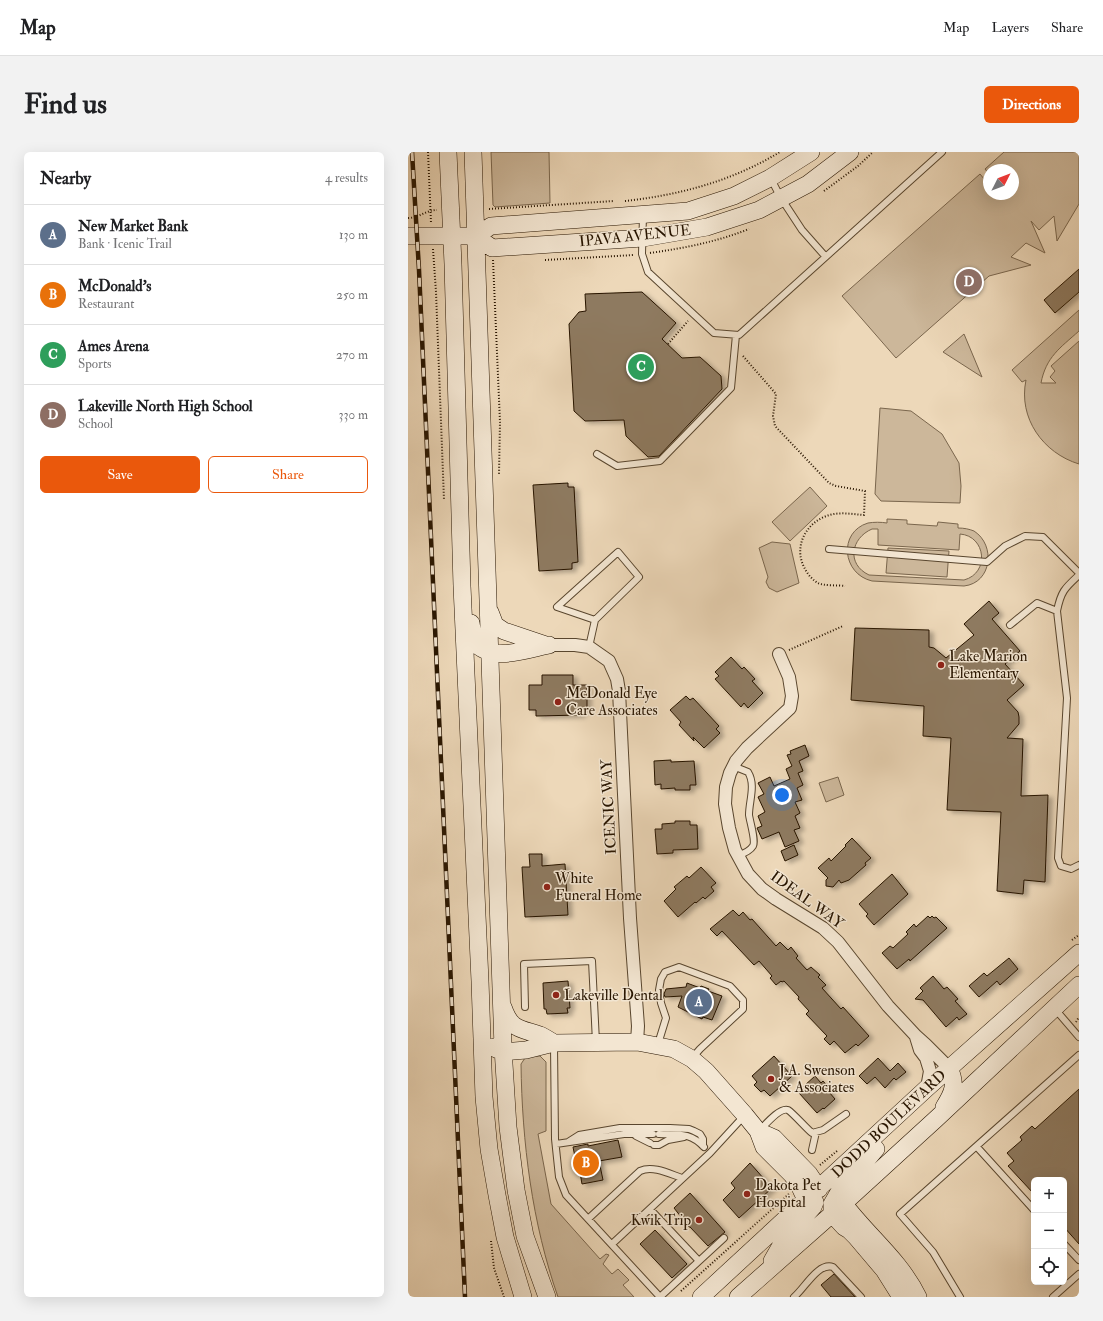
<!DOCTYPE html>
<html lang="en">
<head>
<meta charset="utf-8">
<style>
	body { margin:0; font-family:"IM FELL Double Pica",serif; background:#f2f2f2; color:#202124 }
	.controls { position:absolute; right:12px; bottom:12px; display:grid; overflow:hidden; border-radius:6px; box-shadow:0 4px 16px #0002 }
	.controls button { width:36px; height:36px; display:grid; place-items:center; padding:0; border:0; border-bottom:1px solid #e0e0e0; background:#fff; color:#202124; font:20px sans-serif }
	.compass { position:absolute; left:575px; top:12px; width:36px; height:36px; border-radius:50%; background:#fff; box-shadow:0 4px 16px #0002; rotate:48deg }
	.you { position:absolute; left:374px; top:643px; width:14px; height:14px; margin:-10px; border:3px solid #fff; border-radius:50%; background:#1a73e8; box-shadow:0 0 0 6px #1a73e833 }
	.badge { display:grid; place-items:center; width:26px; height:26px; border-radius:50%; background:#ea580c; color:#fff; font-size:13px; font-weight:700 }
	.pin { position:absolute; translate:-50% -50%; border:2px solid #fff; box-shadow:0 1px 4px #0006 }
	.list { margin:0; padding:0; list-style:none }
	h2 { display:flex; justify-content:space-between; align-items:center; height:52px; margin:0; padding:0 16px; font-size:17px }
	h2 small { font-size:13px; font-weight:400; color:#757577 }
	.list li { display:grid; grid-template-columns:26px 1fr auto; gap:12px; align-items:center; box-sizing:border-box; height:60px; padding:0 16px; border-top:1px solid #e0e0e0 }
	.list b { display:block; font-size:15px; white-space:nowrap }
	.list p { margin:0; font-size:13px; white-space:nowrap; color:#757577 }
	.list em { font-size:13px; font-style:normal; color:#757577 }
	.actions { display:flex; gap:8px; padding:12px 16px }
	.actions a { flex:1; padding:9px 0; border:1px solid #ea580c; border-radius:6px; text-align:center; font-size:14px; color:#ea580c }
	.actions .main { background:#ea580c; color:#fff }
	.icon { flex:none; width:22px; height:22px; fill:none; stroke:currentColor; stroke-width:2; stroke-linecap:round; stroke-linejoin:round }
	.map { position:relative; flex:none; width:671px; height:1145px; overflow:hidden; border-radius:6px }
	header { display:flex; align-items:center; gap:24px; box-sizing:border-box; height:56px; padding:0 20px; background:#fff; border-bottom:1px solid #e0e0e0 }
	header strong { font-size:19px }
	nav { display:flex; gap:22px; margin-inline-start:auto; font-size:14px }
	.intro { display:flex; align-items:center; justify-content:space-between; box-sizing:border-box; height:96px; padding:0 24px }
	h1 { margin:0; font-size:28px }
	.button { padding:10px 18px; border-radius:6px; background:#ea580c; color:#fff; font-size:14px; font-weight:700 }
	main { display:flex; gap:24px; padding:0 24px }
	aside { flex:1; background:#fff; border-radius:6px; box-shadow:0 4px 16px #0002 }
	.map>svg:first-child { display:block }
	.green { fill:#ccb79a; stroke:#7a664d; fill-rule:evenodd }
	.building { fill:#8e7a60; stroke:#281500; filter:url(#shadow) }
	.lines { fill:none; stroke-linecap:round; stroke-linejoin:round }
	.lane-casing { stroke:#59462e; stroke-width:8 }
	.street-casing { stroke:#59462e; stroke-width:14 }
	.secondary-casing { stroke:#281500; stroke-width:18 }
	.path { stroke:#281500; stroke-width:2; stroke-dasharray:1 2; stroke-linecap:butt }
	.lane { stroke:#f3e6d2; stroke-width:6 }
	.street { stroke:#f3e6d2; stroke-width:12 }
	.secondary { stroke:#f3e6d2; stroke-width:17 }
	.rail-casing { stroke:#281500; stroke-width:4.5 }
	.rail { stroke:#f3e6d2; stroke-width:3; stroke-dasharray:9; stroke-linecap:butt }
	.poi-dot { fill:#8f2418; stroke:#f3e6d2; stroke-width:1.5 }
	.labels { text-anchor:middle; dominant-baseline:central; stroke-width:3; stroke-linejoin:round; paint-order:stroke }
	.street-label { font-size:15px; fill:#281500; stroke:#f3e6d2 }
	.poi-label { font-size:15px; fill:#281500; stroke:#f3e6d2; text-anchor:start }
</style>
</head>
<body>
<header>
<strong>Map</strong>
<nav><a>Map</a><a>Layers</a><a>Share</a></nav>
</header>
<div class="intro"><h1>Find us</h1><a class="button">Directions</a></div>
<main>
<aside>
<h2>Nearby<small>4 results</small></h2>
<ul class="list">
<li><span class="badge" style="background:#5c6f8a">A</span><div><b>New Market Bank</b><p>Bank · Icenic Trail</p></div><em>130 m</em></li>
<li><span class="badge" style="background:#e8710a">B</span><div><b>McDonald's</b><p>Restaurant</p></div><em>250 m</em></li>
<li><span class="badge" style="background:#2e9e5b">C</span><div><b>Ames Arena</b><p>Sports</p></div><em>270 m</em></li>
<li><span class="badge" style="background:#8d6e63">D</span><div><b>Lakeville North High School</b><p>School</p></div><em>330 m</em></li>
</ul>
<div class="actions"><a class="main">Save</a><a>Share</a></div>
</aside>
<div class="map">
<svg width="671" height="1145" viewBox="0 0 671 1145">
	<defs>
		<filter id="shadow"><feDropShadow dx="4.5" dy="2.5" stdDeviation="2" flood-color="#0004"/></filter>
	</defs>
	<rect width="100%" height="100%" fill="#edd8b9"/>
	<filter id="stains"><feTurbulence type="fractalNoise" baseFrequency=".005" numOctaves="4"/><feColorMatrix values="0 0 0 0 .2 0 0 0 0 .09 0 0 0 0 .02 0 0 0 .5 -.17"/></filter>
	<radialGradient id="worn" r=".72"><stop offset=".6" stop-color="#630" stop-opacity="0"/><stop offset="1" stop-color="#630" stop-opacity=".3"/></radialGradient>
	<path class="green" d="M 83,0 L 141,0 L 142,51 L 87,55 L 85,53 Z
		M 596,0 L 671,0 L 671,52 L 649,89 L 646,64 L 631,78 L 623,69 L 637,101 L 618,91 L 603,105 L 623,113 L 581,124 L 488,206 L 434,144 L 572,22 L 581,33 L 581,42 L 605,42 L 605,18 L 581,18 L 581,22 L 577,17 Z
		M 671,158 L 671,179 C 652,196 638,205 633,231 L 648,231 L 642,225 L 647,219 L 643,214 L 671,189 L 671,312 C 635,301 610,266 618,228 L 614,230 L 604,218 Z
		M 556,182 L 574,225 L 535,200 Z
		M 472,256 L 503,259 L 534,282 L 551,311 L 553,334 L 552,351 L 473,349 L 467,342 Z
		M 402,335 L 419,354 L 382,389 L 364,370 Z
		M 479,367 L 499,368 L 499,372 L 529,374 L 530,370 L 550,372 L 550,376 C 556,376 561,377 566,379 C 588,393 584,431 556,434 L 464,429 C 434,422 430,380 460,371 C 466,370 473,370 479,371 ZM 464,377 L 470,377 L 470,393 L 551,398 L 552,382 C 578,384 582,421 556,428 L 461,423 C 438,412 443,386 464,377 Z
		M 364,390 L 382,392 L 391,431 L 369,440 L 361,436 L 358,430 L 360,425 L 351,396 Z
		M 480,396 L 541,399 L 539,425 L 478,421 Z
		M 430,625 L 436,643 L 418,650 L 411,631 Z
		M 121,904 L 132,904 L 138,910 L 138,979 L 130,982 L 143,1052 L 192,1107 L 198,1102 L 201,1103 L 195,1112 L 204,1122 L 210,1117 L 221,1128 L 215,1133 L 226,1145 L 150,1145 C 124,1071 114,990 113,912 L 117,906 Z"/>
	<path class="building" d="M 671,117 L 671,140 L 647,161 L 636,148 Z
		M 234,140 L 268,171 L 254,187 L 274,206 L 292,205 L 313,224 L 314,237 L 251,304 L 240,305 L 218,284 L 216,268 L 177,269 L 166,259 L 161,172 L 171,160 L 178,159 L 177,142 Z
		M 160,331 L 160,335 L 166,335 L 170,410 L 164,411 L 164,417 L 131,419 L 125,333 Z
		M 581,449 L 591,461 L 584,467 L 612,499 L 597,512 L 616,533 L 599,548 L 610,560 L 611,565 L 611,572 L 599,586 L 615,587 L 613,644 L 640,643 L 637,730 L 616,728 L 615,742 L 589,739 L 593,660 L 539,658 L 543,586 L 515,584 L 516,554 L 443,548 L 447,476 L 521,478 L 521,495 L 526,496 L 538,506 L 566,483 L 556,472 Z
		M 323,505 L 334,517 L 336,515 L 347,527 L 344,529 L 355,541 L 340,556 L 336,551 L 333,555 L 307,527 L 311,524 L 307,520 Z
		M 134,523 L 165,523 L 165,533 L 179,533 L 179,558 L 173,558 L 173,563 L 128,564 L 128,558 L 121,558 L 121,533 L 134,533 Z
		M 278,544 L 282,548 L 285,546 L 311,574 L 308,577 L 312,581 L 296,596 L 285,585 L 286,589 L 271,573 L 273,570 L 262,558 Z
		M 397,593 L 401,604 L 391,609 L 395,619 L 390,621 L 395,633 L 389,636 L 394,648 L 387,650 L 392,661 L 387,664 L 392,676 L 386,678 L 391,689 L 377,695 L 371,680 L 354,687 L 349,676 L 354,674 L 350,664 L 357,660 L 350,645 L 356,642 L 350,631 L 362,625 L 366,634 L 382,627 L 378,617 L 384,614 L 379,603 L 383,602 L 382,599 Z
		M 263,608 L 263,610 L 286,609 L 288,633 L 282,633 L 282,638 L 267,638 L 267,636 L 253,637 L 253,632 L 247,633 L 246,609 Z
		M 267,669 L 282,669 L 282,673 L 289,673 L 290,697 L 265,698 L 265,701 L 249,702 L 247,677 L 254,677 L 254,672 L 267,671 Z
		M 444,686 L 463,706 L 457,711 L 458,713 L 441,728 L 433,731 L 431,728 L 425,735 L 418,734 L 418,728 L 420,726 L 410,716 L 421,706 L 423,709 L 438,694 L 437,693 Z
		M 386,693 L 390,703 L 377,709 L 373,699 Z
		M 121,702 L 134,702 L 134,714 L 157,712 L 160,763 L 117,765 L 114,715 L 122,715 Z
		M 293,715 L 308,731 L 303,735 L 306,739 L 297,747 L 295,745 L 288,751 L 287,750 L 270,765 L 256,749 L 268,737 L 266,735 L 279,724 L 281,726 Z
		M 484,722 L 500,742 L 466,773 L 458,764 L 460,762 L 451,752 Z
		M 325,758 L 331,764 L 335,760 L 342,768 L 344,767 L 368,794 L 372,790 L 380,798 L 383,795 L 390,804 L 388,806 L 399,818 L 403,815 L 412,823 L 410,825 L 418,833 L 414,836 L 433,857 L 435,855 L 461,884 L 450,894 L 448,892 L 437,901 L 426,889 L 422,893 L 416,887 L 419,884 L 398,862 L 401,859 L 390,847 L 391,845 L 376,829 L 374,830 L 373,829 L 368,833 L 362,826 L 364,824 L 351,809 L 346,813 L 314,779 L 309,784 L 302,777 Z
		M 520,764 L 522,766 L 524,764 L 526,766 L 528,765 L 539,776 L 502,809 L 501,807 L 489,817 L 474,801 L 482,794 L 485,796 L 500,782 L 498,780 L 506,772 L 508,775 Z
		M 601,806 L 610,817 L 592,833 L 589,829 L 571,845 L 561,834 L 576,821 L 579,824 Z
		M 525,824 L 536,837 L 539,835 L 550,847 L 547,849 L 559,862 L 551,868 L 549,865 L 538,875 L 515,848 L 507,847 L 515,839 L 512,836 Z
		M 160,829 L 162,856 L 159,856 L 160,861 L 139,862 L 138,857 L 136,857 L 135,831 Z
		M 279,831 L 292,836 L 293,834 L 301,837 L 300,839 L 314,844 L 304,868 L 295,865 L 294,867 L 270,855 L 274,844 L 257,845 L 256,842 L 258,837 L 278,835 Z
		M 366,904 L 384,924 L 362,944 L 356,938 L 353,940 L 346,933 L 349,930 L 344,924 Z
		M 470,906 L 482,919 L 490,911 L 498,920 L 488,928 L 486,926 L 477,936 L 467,925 L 459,932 L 451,924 Z
		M 407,924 L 413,931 L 415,929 L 423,938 L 421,940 L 427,947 L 416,957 L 415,956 L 409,961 L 391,941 L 397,936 L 396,934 Z
		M 671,937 L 671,1092 L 656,1075 L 656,1028 L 626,1028 L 626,1042 L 600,1014 L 606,1009 L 599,1001 L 614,988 L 612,985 L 624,974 L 627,977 Z
		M 210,988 L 214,1005 L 191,1009 L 195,1028 L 174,1032 L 171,1015 L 169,1015 L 165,995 L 180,992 L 180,994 Z
		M 342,1011 L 364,1036 L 331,1066 L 315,1048 L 327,1036 L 323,1031 Z
		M 282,1041 L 317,1080 L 300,1094 L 282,1075 L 281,1075 L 266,1056 Z
		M 247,1078 L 279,1112 L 264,1126 L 232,1092 Z
		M 426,1122 L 447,1145 L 423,1145 L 413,1133 Z"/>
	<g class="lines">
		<defs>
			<path id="lane" d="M 363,27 L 373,46 L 394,78 L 417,104
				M 235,63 L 234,102 L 240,120 L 306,181 L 331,183 L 534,0
				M 189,302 L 209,314 L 252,309 L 323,236 L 328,183
				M 421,397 L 579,410 L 597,394 L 617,384 L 635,385 L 671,421
				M 671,423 C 657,436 653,439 649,459 L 659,546 L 650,706 L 653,714 L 663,717 L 671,713
				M 602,473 L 629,451 L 649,459
				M 181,495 L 187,468 L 231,425 L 210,400 L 149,455 L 187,468
				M 325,614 L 340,620 C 348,633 341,649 341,663 C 342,670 348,689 345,694 C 342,699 335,702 329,704
				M 117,855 L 116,812 L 184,809 L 188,890
				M 647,857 L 671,885
				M 250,892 L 258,866 L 253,851 L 251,838 L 253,827 L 257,820 L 271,815 L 322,834 L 335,848 L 335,857 L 292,897 L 285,905
				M 146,893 L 147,987 L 151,1025 L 158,1043 L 252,1145 L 316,1086
				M 352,978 C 357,973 372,955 380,958 C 385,961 398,976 404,981 L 415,978 L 438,962
				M 251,982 C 271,983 282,980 296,995
				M 228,984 L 242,991
				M 160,990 L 171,983 L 212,976 L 262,976 L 281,977 L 286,979 L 292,982 L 295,987 L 295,994
				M 148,992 L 216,982 L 245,982
				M 246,993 L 251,993 L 260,988 L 276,985
				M 569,995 L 626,1058
				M 404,998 L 408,980
				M 242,1057 L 291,1109
				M 180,1067 L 232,1019 C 245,1013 262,1022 274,1026
				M 204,1092 L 302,1001 L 336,964
				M 656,1092 L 671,1108
				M 386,1145 C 397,1136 410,1110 425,1115 L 453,1145
				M 552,1145 L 525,1100 L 492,1062 L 671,903
				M 645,1145 L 671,1122"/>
			<path id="street" d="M 141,493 L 167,493 L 181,495 L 201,509 L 209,527 L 211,539 L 222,766 L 230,874 L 229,890
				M 371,502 L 381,525 L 384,544 L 382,556 L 339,596 L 328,609 L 322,621 L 318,635 L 317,652 L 321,676 L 327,698 L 340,722 L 354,737 L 368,747 L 415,776 L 430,790 L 480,854 L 508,884 L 518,893 L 541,916
				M 508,885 L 512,898 L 518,906 L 522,919 L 519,936"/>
			<path id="secondary" d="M 40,0 L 45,112 L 54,434 L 72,829 L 76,945 L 81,997 L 89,1043 L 97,1085 L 115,1145
				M 65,0 L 95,896 L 100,975 L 108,1038 L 117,1084 L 139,1145
				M 0,84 L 68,84 L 83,74 L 280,59 L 326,44 L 362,26 L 403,0
				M 68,84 L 84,96 L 235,86 L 299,75 L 351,58 L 400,32 L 442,0
				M 82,460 L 87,473 L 96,479 L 138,493
				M 63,471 L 66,490 C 84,511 117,498 141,493
				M 95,855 C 103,878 111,876 132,883 C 137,885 141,888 146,891
				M 86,895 L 88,897 L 95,900 L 118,898 L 146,891 L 229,890 L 266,897 L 284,907 L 298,919 L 337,963 L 350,979 L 356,995 L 384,1023 L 391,1033 L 398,1048
				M 536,955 C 545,941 549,932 541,916
				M 350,979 L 366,986 L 401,1022 L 411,1037
				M 468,997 L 431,1040 L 424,1052 L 424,1062 L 436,1075 L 441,1078 L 448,1085 L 476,1118 L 493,1145
				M 436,1052 C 460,1084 492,1108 510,1145
				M 364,1109 L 376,1088 L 405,1055 L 407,1050
				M 293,1145 L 519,936 L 671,801
				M 330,1145 L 424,1062 L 528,967 L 671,833"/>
		</defs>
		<use href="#lane" class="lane-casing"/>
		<use href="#street" class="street-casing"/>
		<use href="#secondary" class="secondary-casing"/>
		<path class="path" d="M 20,0 L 23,71
			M 416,39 L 450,14 L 465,0
			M 217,49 C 272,43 324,29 372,0
			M 81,57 L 206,49
			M 0,66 C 11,66 18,58 29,58
			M 25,97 L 28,140 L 36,348
			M 242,101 C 277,96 308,90 341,77
			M 85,108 L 92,270 L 91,322
			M 137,108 L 226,103
			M 260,192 L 280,169
			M 335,204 L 368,242 L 365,264 L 367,274 L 421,331 L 428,334 L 457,339 L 456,363 C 443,362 429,359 416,365 C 397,373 386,395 396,415 C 399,421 403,427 410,431 C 415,434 430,433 437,434
			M 381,498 L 435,474
			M 664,788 L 671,783
			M 668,870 L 671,865
			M 412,1013 L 429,999
			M 83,1089 L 86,1116 L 96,1145
			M 273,1139 L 381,1042"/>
		<use href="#lane" class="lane"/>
		<use href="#street" class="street"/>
		<use href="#secondary" class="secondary"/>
		<defs>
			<path id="rail" d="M 4,0 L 11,118 L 57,1145"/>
		</defs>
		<use href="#rail" class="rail-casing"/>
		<use href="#rail" class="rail"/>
	</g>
	<g class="poi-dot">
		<circle cx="533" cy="513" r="4"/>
		<circle cx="150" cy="550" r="4"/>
		<circle cx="139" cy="735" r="4"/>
		<circle cx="148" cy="843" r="4"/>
		<circle cx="363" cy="927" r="4"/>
		<circle cx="339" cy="1042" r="4"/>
		<circle cx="291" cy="1068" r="4"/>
	</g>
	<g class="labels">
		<g class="street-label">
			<text transform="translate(227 84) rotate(-6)">IPAVA AVENUE</text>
			<text transform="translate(201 655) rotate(-93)">ICENIC WAY</text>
			<text transform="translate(399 748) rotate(36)">IDEAL WAY</text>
			<text transform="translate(481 972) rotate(-43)">DODD BOULEVARD</text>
		</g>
		<g class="poi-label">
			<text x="541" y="504">Lake Marion<tspan x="541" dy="17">Elementary</tspan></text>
			<text x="158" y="541">McDonald Eye<tspan x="158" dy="17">Care Associates</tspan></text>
			<text x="147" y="726">White<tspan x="147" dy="17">Funeral Home</tspan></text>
			<text x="156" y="843">Lakeville Dental</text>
			<text x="371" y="918">J.A. Swenson<tspan x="371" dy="17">&amp; Associates</tspan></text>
			<text x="347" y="1033">Dakota Pet<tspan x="347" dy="17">Hospital</tspan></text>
			<text x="283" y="1068" text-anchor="end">Kwik Trip</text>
		</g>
	</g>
	<rect width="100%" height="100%" filter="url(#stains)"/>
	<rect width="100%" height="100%" fill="url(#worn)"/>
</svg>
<div class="controls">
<button>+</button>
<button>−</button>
<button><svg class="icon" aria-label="locate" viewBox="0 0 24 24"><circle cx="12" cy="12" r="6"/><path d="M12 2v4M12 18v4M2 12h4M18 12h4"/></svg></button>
</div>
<svg class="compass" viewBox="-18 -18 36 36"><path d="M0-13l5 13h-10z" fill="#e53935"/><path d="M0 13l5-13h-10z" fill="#757577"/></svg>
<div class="you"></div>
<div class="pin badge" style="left:291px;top:850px;background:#5c6f8a">A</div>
<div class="pin badge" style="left:178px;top:1011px;background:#e8710a">B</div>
<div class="pin badge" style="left:233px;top:215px;background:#2e9e5b">C</div>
<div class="pin badge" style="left:561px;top:130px;background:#8d6e63">D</div>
</div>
</main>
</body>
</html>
